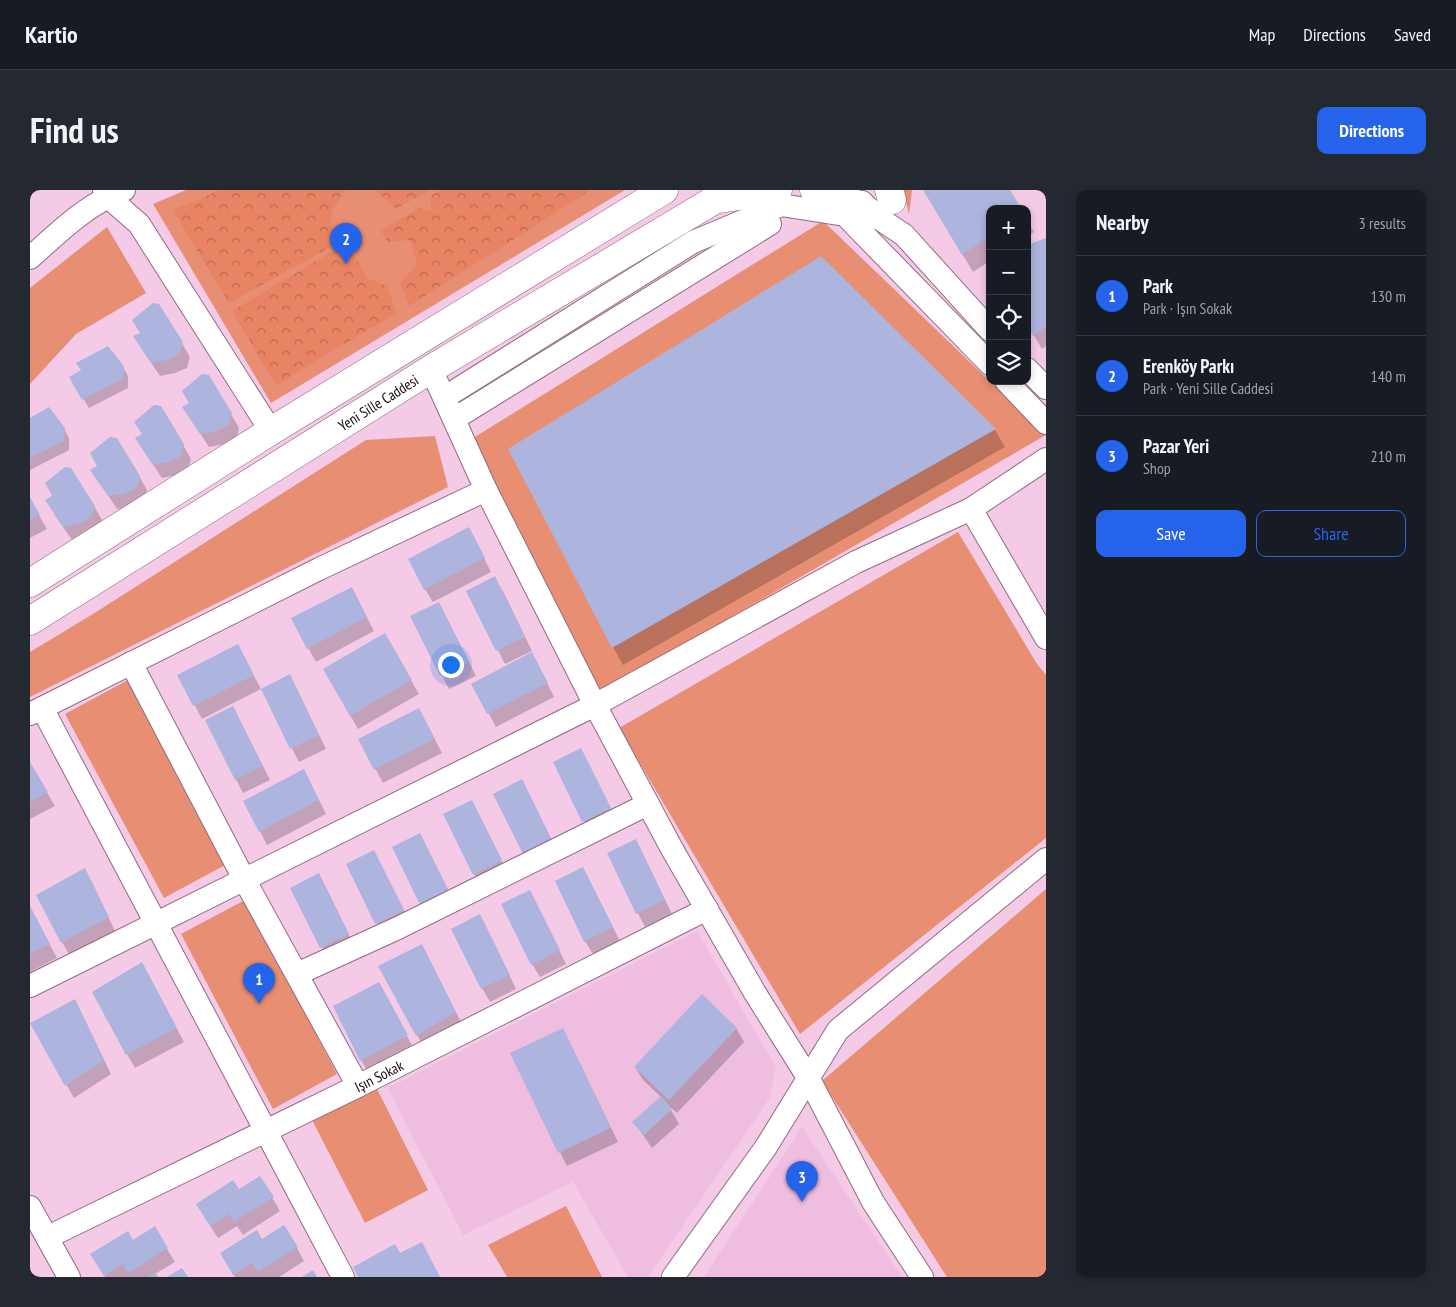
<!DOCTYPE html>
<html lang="en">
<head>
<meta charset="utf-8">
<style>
	body { margin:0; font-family:"PT Sans Narrow",sans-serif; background:#242831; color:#f1f3f6 }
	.controls { position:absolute; right:15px; top:15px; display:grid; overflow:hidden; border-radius:10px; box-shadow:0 2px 8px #0003 }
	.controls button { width:45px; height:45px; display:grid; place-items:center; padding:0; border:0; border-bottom:1px solid #363941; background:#171b24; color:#f1f3f6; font:25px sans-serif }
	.you { position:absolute; left:420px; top:474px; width:18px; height:18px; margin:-12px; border:4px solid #fff; border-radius:50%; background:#1a73e8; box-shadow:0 0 0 8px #1a73e833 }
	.badge { display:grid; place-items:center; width:32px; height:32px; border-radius:50%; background:#2563eb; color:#fff; font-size:16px; font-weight:700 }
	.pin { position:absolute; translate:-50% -41px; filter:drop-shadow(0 1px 2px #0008) }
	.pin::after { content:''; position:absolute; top:26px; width:18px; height:15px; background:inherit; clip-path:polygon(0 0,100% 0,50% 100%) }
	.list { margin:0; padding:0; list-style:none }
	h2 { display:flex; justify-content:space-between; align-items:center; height:65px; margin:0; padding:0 20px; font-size:21px }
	h2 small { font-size:16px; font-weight:400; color:#9ea1a6 }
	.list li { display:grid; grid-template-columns:32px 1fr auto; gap:15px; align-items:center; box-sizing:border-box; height:80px; padding:0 20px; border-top:1px solid #363941 }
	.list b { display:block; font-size:19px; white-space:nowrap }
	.list p { margin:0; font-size:16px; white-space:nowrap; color:#9ea1a6 }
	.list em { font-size:16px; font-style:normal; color:#9ea1a6 }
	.actions { display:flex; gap:10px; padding:15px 20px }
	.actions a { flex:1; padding:11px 0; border:1px solid #2563eb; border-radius:10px; text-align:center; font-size:18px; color:#2563eb }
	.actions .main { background:#2563eb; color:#fff }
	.icon { flex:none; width:28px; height:28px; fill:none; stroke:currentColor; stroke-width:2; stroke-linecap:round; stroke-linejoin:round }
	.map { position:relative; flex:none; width:1016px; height:1087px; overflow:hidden; border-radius:10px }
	header { display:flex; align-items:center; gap:30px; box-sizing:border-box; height:70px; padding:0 25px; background:#171b24; border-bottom:1px solid #363941 }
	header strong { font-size:24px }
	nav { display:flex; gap:28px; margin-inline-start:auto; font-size:18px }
	.intro { display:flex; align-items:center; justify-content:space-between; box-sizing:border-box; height:120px; padding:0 30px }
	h1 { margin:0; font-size:35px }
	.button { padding:12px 22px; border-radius:10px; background:#2563eb; color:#fff; font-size:18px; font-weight:700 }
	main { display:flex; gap:30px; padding:0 30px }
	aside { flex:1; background:#171b24; border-radius:10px; box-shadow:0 2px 8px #0003 }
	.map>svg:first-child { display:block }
	.built { fill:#eebddf }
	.green { fill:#e88e72 }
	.forest { fill:url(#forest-crowns) }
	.shadow { fill:#0003 }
	.building { fill:#adb4de }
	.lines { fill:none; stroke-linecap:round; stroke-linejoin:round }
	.minor-casing { stroke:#906a84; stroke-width:24 }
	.major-casing { stroke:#906a84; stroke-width:29 }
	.minor { stroke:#fff; stroke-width:22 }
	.major { stroke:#fff; stroke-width:28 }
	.labels { text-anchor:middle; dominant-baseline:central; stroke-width:4.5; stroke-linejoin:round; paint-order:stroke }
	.street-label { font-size:15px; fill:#160812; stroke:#f4cae7 }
</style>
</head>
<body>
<header>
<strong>Kartio</strong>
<nav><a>Map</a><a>Directions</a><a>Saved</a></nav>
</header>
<div class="intro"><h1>Find us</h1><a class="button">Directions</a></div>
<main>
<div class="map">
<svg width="1016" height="1087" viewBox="0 0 1016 1087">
	<defs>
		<pattern id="forest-crowns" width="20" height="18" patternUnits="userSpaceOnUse" patternTransform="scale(1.25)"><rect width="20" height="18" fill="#e88364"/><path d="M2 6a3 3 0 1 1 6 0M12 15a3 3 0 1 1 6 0" fill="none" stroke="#bb6951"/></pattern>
	</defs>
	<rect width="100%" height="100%" fill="#f4cae7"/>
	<path class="built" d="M 667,741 L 746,878 L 739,909 L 618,1087 L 598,1087 L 543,992 L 433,1045 L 358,898 Z
		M 772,937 L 872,1087 L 674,1087 Z"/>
	<path class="green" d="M 156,0 L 595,0 L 241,213 L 123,14 Z
		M 873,0 L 882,0 L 879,24 Z
		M 793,31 L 1016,245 L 570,503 L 440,250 Z
		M 77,37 L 116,103 L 46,144 L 0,194 L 0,98 Z
		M 405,246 L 418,297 L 0,507 L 0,462 L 63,424 L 336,250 Z
		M 928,342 L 1007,474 L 1016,485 L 1016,648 L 770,844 L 589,538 Z
		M 98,490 L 197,674 L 134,708 L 35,524 Z
		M 1016,699 L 1016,1087 L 917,1087 L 792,891 Z
		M 215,710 L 307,884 L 243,919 L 151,744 Z
		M 345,895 L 398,1000 L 335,1033 L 281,928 Z
		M 536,1016 L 572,1087 L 477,1087 L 458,1055 Z"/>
	<path class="forest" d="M 190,0 L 315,0 L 301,22 L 302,39 L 315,49 L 199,113 L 143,20 Z
		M 346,0 L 401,0 L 365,19 Z
		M 411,0 L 561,0 L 379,116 L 370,93 L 387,74 L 380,50 L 358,52 L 351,41 L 389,18 L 401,21 L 401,5 Z
		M 310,57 L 325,66 L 337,88 L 357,96 L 366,123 L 246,195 L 202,121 Z"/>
	<path class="shadow" d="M 894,0 L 978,0 L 960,19 L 960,71 L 943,82 Z
		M 997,31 L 1004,42 L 997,46 Z
		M 1016,49 L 1016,156 L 1012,159 L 997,134 Z
		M 791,67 L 965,240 L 975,257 L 593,475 L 583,457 Z
		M 111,143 L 152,153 L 160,167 L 157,178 L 145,183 L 130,186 L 104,147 Z
		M 93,177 L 98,186 L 98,198 L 59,218 L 41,188 Z
		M 201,224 L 209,238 L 206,249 L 195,254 L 179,257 L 162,231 Z
		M 0,229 L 34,239 L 39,248 L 39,260 L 0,280 Z
		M 106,249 L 153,255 L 161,269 L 158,280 L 147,285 L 132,288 Z
		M 109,286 L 117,300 L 114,311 L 103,317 L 87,319 L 70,293 Z
		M 0,310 L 17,339 L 0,348 Z
		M 64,316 L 72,330 L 69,341 L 57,347 L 42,350 L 24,324 Z
		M 446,352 L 461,382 L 403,412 L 395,399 Z
		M 438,401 L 473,401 L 502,461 L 475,474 Z
		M 329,412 L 344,441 L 286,472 L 262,429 Z
		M 409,413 L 446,486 L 419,499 L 382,427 Z
		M 354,444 L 389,504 L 328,539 L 294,479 Z
		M 215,469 L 231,499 L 172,529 L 149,486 Z
		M 509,477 L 524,507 L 466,537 L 443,494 Z
		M 232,499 L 267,500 L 296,559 L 269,572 Z
		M 203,517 L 240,590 L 213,603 L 176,531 Z
		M 396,533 L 412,563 L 353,593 L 330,550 Z
		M 551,559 L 583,624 L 561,645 L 524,572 Z
		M 0,574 L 25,616 L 0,629 Z
		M 281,594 L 296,624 L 237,655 L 230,641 Z
		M 449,625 L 478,684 L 452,698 L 444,684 Z
		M 344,661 L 381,734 L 354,747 L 317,675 Z
		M 578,664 L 613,664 L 642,724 L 615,737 Z
		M 553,679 L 590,751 L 563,764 L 555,751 Z
		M 62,693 L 85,741 L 40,766 L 32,752 Z
		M 262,698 L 296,698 L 325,758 L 299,771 Z
		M 507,715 L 536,774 L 510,787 L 502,774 Z
		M 0,718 L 27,768 L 0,782 Z
		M 457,739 L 486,799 L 460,812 L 452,798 Z
		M 399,769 L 433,836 L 395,859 L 387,845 Z
		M 119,787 L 154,852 L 105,878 L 97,864 Z
		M 348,794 L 382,855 L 336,879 L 331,870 Z
		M 52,824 L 81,884 L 44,908 L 1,833 Z
		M 706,838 L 714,852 L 647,923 L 638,915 L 649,934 L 622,958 L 604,932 L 631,907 L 613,890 L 605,877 Z
		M 533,839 L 588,952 L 537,976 L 482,863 Z
		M 230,987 L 250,1021 L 213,1045 L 207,1036 L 188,1048 L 175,1028 L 208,1001 Z
		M 232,1050 L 267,1058 L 274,1071 L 249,1087 L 205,1087 L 191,1064 Z
		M 103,1051 L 137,1059 L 145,1072 L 125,1084 L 127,1087 L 75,1087 L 62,1065 Z"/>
	<path class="building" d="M 893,0 L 980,0 L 992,19 L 960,19 L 960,46 L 932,65 Z
		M 1016,48 L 1016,137 L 1003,146 L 997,136 L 997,55 Z
		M 791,66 L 966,239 L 582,458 L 478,259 Z
		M 123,113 L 129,114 L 153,152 L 149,164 L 137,170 L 121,173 L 103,146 L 110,143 L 102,130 Z
		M 78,156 L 94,176 L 93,189 L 52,210 L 39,187 L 51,180 L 46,173 Z
		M 172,184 L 179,185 L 202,223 L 199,235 L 187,241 L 170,244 L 152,217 L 159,213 L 152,201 Z
		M 124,215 L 131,216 L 154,254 L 151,266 L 139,272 L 123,275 L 105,248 L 112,244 L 104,232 Z
		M 19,217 L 35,238 L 34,251 L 0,268 L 0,228 Z
		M 80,247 L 87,248 L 110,286 L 107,297 L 95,304 L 78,306 L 60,280 L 67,276 L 60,263 Z
		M 35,277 L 41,278 L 65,316 L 61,328 L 49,334 L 33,337 L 15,310 L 22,306 L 15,293 Z
		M 0,307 L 10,325 L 0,330 Z
		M 439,337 L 455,368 L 394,400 L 378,369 Z
		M 465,386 L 495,447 L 466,461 L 436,401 Z
		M 322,397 L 337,427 L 277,459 L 261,428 Z
		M 409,412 L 439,472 L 410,486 L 380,426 Z
		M 355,443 L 382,490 L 320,526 L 293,479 Z
		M 208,454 L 224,485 L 163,516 L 147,485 Z
		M 502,462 L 518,493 L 457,524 L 441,494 Z
		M 260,484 L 289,545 L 260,559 L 231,499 Z
		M 203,516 L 233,576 L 205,590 L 175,530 Z
		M 389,518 L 405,549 L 344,580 L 328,549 Z
		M 551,558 L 581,618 L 552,632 L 523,572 Z
		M 0,572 L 18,602 L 0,612 Z
		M 274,579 L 289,610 L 229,642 L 213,611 Z
		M 492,589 L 522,650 L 493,664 L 463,604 Z
		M 442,610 L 472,670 L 443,685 L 413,624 Z
		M 390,643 L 420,703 L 391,717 L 362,657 Z
		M 606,649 L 635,710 L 606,724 L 577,663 Z
		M 344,660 L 374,720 L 345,734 L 316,674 Z
		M 553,677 L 583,737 L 554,752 L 525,691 Z
		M 55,678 L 79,727 L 31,753 L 6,705 Z
		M 289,683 L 319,744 L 290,758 L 260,698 Z
		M 500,700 L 530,760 L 501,775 L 471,714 Z
		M 0,716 L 20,754 L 0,764 Z
		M 450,724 L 480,785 L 451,799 L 421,739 Z
		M 392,754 L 426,822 L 386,846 L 348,776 Z
		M 112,772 L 147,838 L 96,865 L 62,802 Z
		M 349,792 L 378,845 L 330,871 L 303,816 Z
		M 672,804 L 707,838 L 639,910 L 604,877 Z
		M 45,809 L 74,870 L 35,896 L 0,833 Z
		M 533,838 L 581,938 L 528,963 L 480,863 Z
		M 631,906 L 642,919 L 614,945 L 602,932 Z
		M 230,986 L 244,1007 L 204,1032 L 199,1024 L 180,1036 L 166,1014 L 203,990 L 209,999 Z
		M 254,1035 L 268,1057 L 228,1082 L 222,1073 L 203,1085 L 190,1063 L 227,1040 L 232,1049 Z
		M 125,1036 L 138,1058 L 99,1083 L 93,1074 L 74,1086 L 60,1064 L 98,1041 L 103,1050 Z
		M 392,1052 L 410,1087 L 328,1087 L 323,1077 L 365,1054 L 370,1063 Z
		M 152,1078 L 158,1087 L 137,1087 Z
		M 283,1080 L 287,1087 L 272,1087 Z
		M 125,1082 L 128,1087 L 118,1087 Z"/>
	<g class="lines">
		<defs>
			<g id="minor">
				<path d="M 74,0 L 77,6 L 109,34 L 241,241"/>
				<path d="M 832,12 L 844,25 L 874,45 L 960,140"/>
				<path d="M 0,68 C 29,42 57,14 94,0"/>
				<path d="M 401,179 L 456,300 L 565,515 L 642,659 L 725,803 L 779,889 L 843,1012 L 892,1087"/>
				<path d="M 997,179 L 1016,198"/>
				<path d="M 976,191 L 1016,233"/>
				<path d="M 420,204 L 663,52 L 751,15 L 815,25 L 960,174"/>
				<path d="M 424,229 L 740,34"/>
				<path d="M 941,319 L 1016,448"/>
				<path d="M 101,473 L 214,689 L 328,896"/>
				<path d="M 12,518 L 313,1087"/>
				<path d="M 0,524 L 289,379 L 456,300"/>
				<path d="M 267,784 L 368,738 L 618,614"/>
				<path d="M 0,796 L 565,515 L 826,372 L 941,319 L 1016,269"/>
				<path d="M 0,1017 L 39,1087"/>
				<path id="s1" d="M 18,1047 L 328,896 L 677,719"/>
				<path d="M 643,1087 L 736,957 L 808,840 L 1016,669"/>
			</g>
			<g id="major">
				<path d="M 784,0 L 808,4 L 844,25"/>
				<path d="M 859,0 L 862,10"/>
				<path d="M 683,10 L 748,0"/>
				<path d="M 0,393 L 241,241 L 634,0"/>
				<path id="s2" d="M 0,431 L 401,179 L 701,0"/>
			</g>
		</defs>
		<use href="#minor" class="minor-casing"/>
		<use href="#major" class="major-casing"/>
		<use href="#minor" class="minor"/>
		<use href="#major" class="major"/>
	</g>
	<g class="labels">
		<g class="street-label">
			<text stroke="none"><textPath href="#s2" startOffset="411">Yeni Sille Caddesi</textPath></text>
			<text stroke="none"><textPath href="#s1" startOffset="368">Işın Sokak</textPath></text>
		</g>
	</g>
</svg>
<div class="controls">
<button>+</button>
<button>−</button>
<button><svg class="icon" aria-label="locate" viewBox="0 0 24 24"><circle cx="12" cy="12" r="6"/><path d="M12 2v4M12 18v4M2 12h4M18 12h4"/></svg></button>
<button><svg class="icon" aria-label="layers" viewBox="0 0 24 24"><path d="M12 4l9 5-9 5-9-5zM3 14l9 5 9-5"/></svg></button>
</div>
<div class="you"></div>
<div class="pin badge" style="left:229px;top:814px">1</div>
<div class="pin badge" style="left:316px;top:74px">2</div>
<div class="pin badge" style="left:772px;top:1012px">3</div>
</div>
<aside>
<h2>Nearby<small>3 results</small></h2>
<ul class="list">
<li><span class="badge">1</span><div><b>Park</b><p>Park · Işın Sokak</p></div><em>130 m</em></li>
<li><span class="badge">2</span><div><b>Erenköy Parkı</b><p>Park · Yeni Sille Caddesi</p></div><em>140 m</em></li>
<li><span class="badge">3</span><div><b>Pazar Yeri</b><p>Shop</p></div><em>210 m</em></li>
</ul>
<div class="actions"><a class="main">Save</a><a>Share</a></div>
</aside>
</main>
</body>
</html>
